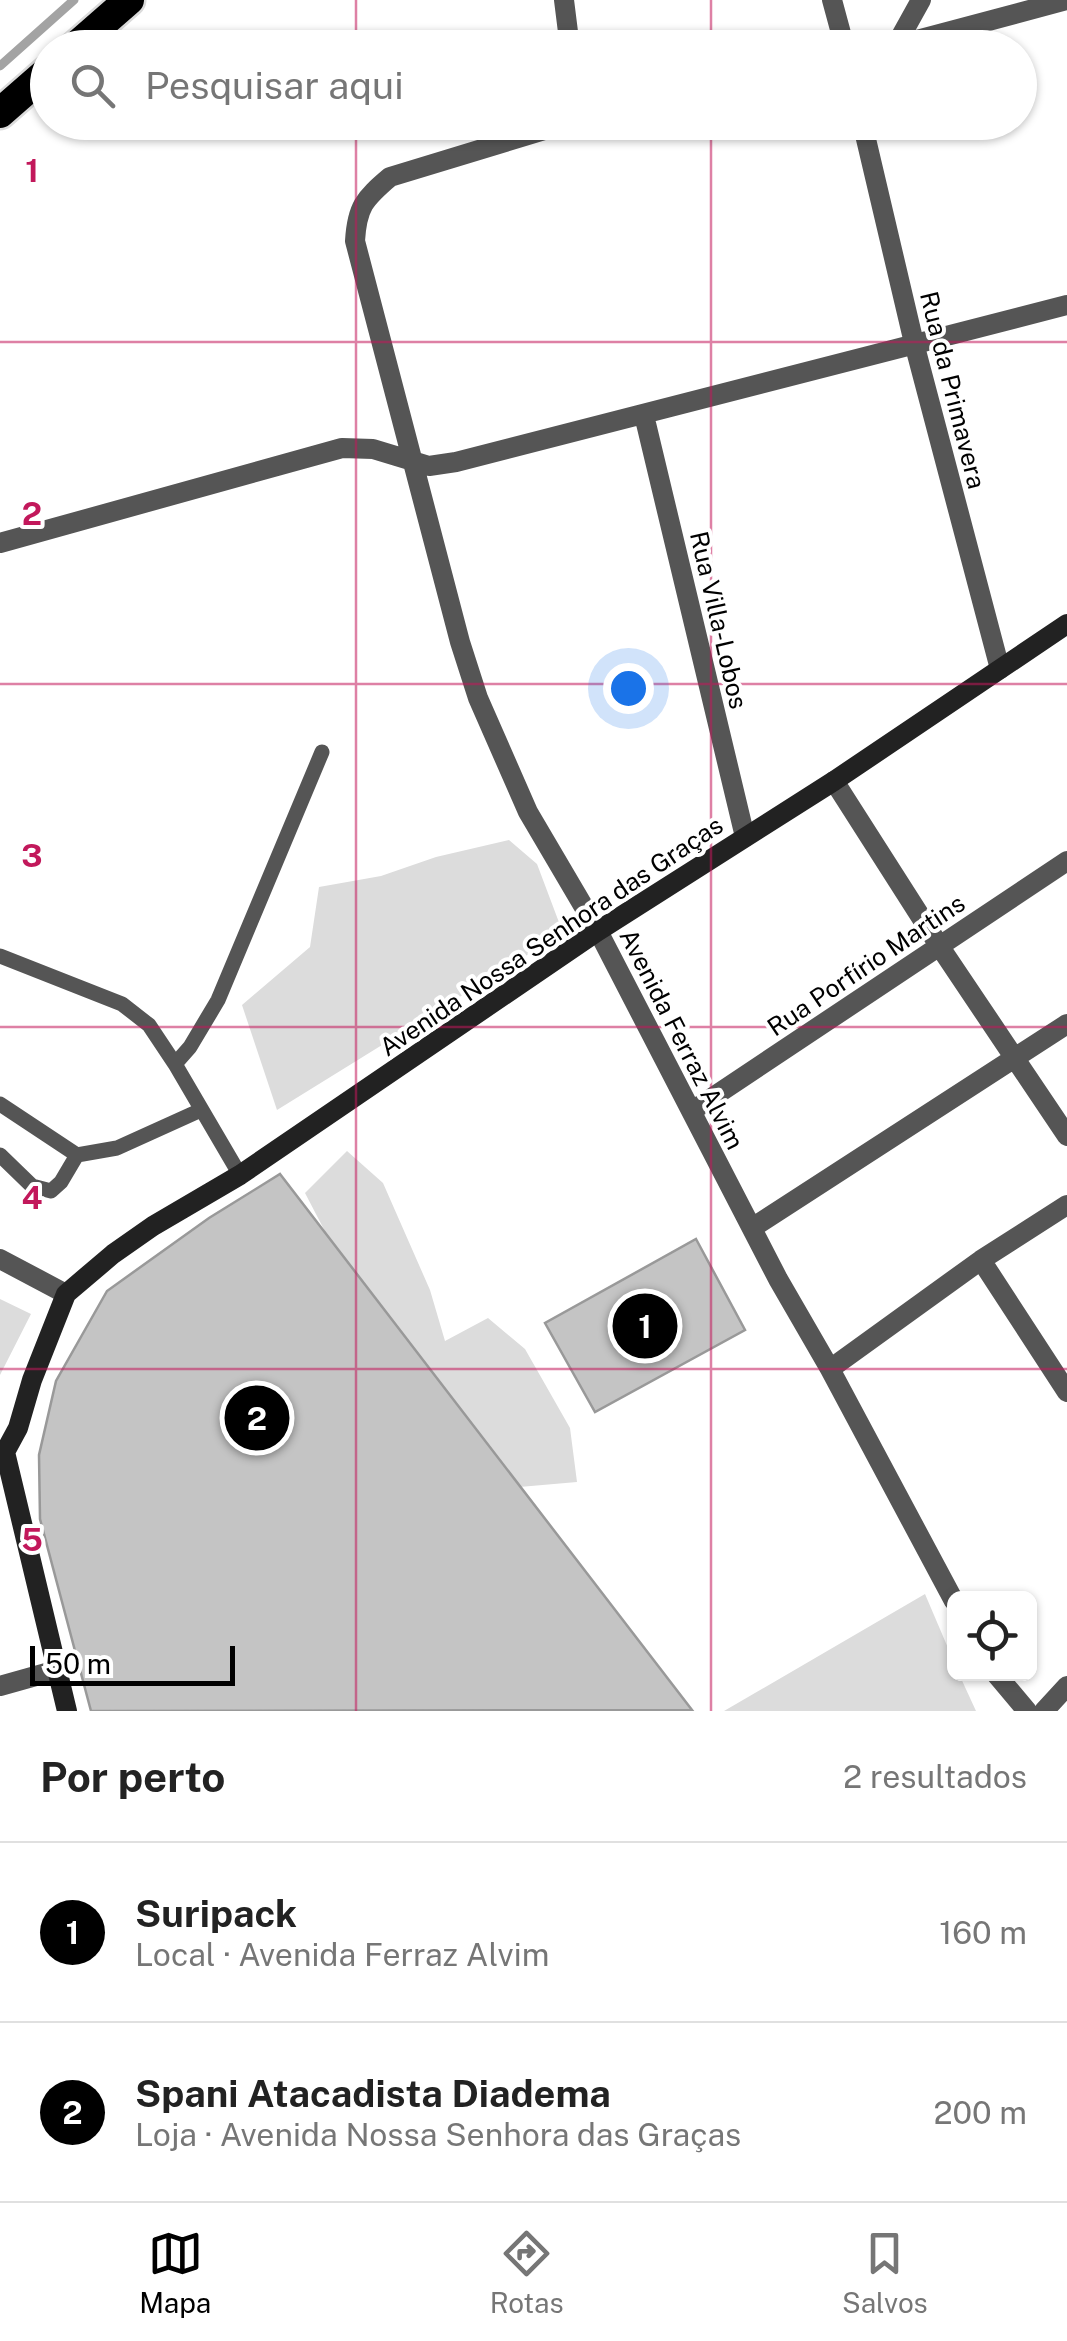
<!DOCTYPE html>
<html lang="pt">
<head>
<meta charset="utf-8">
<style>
	body { margin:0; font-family:"Public Sans",sans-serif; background:#f2f2f2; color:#222 }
	.controls { position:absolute; right:30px; bottom:30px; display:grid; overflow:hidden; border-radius:15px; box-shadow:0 2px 8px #0004 }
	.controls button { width:90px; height:90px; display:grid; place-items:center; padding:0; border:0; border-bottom:2px solid #e0e0e0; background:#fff; color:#222; font:50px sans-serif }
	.scale { position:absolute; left:30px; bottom:25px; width:205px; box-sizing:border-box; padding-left:10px; border:5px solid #000; border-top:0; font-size:28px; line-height:35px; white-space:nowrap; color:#000; -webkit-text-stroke:8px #fff; paint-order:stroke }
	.you { position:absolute; left:628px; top:688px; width:35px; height:35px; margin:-25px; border:8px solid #fff; border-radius:50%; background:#1a73e8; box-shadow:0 0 0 15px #1a73e833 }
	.badge { display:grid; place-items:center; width:65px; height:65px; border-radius:50%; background:#000; color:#fff; font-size:32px; font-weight:700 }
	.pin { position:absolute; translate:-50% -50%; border:5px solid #fff; box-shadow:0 2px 10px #0006 }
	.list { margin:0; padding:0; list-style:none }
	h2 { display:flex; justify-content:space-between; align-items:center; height:130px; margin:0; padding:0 40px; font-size:42px }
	h2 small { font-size:32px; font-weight:400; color:#767676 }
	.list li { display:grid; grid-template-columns:65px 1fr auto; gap:30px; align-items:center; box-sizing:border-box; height:180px; padding:0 40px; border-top:2px solid #e0e0e0 }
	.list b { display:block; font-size:38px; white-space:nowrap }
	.list p { margin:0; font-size:32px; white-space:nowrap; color:#767676 }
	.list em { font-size:32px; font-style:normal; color:#767676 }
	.icon { flex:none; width:55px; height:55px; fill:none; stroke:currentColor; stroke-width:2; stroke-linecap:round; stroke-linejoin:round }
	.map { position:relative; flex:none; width:1067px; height:1711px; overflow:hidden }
	.search { position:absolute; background:#fff; box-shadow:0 2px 8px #0004; left:30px; right:30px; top:30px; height:110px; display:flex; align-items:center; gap:25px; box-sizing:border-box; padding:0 35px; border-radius:55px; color:#767676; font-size:38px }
	.sheet { height:490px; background:#fff }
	nav { display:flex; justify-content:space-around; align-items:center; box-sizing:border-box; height:140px; border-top:2px solid #e0e0e0; background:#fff; font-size:28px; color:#767676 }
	nav a { display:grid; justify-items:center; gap:5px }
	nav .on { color:#000 }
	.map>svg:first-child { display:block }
	.green { fill:#dcdcdc }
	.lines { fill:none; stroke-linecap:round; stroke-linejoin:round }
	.stream { stroke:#a3a3a3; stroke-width:9 }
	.building { fill:#c4c4c4; stroke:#999; stroke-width:2.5 }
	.highway-casing { stroke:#dbdbdb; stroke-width:35 }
	.lane { stroke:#555; stroke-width:15 }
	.street { stroke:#555; stroke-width:20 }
	.secondary { stroke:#222; stroke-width:20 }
	.highway { stroke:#000; stroke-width:30 }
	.grid { fill:none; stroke:#c2185b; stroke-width:2.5; stroke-opacity:0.55 }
	.labels { text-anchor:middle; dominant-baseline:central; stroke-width:8; stroke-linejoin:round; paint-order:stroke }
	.street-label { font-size:25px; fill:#000; stroke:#fff }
	.grid-label { font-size:32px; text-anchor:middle; font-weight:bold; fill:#c2185b; stroke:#fff; stroke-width:8; stroke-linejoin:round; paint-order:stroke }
</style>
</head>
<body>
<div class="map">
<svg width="1067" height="1711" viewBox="0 0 1067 1711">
	<rect width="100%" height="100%" fill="#fff"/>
	<path class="green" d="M 509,840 L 537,864 L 563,933 L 277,1110 L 242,1005 L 310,947 L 319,887 L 381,876 L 436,857 Z
		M 347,1151 L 383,1183 L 430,1290 L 445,1341 L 488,1318 L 525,1349 L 570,1428 L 577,1482 L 461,1492 L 305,1193 Z
		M 0,1299 L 31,1314 L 0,1375 Z
		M 925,1594 L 954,1662 L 954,1674 L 959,1674 L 976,1711 L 724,1711 Z"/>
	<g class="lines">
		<path class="stream" d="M 0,66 L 74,0"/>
	</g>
	<path class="building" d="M 280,1174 L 692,1710 L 91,1711 L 40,1519 L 39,1455 L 56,1381 L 107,1291 L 209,1218 Z
		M 696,1239 L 745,1330 L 595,1412 L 545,1323 Z"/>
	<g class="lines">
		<defs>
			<path id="highway" d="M 74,48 L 129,0
				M 0,113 L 48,71"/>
		</defs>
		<use href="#highway" class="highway-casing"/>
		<path class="lane" d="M 0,956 L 122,1004 L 149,1025 L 175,1064 L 240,1175
			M 175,1064 L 190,1047 L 218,1000 L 322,752
			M 0,1104 L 77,1155 L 117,1148 L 201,1110
			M 0,1155 L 32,1186 L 51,1191 L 61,1182 L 77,1155"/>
		<path class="street" d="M 564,0 L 570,48
			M 832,0 L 845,48
			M 896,45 L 921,0
			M 887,48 L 1067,0
			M 571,122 L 390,177 C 364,199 357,207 355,241 L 460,642 L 478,698 L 528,812 L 598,931 L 778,1279 L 830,1369 L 954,1601
			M 862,122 L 914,343 L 1000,669
			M 644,415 L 745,837
			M 0,543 L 342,448 L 373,449 L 429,466 L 456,462 L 1067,305
			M 834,781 L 940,947 L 1067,1136
			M 692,1111 L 1067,861
			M 752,1228 L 1067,1024
			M 0,1259 L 66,1294
			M 981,1260 L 1067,1392
			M 830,1369 L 981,1260 L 1067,1205
			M 996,1674 L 1027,1711
			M 0,1686 L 57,1670
			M 1044,1711 L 1067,1686"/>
		<path class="secondary" d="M 67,1711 L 5,1452 L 18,1428 L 32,1380 L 66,1294 L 113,1254 L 153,1226 L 240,1175 L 598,931 L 834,781 L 1067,624"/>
		<use href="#highway" class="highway"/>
	</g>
	<path class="grid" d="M 356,0 L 356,48M 711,0 L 711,48M 356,122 L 356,1711M 711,122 L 711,1711M 0,342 L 1067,342M 0,684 L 1067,684M 0,1027 L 1067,1027M 0,1369 L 1067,1369"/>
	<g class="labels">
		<g class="street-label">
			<text transform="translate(953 390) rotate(76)">Rua da Primavera</text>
			<text transform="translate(719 620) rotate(77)">Rua Villa-Lobos</text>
			<text transform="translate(551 936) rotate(-34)">Avenida Nossa Senhora das Graças</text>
			<text transform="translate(866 965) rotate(-34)">Rua Porfírio Martins</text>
			<text transform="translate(682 1039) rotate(63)">Avenida Ferraz Alvim</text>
		</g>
	</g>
	<g class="grid-label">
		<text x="32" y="182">1</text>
		<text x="32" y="525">2</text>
		<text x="32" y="867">3</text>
		<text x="32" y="1209">4</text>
		<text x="32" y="1551">5</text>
	</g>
</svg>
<div class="controls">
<button><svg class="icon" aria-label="locate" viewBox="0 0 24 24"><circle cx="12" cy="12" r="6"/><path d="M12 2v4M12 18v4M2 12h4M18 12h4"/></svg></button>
</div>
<div class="scale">50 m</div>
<div class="you"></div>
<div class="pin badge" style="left:645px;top:1326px">1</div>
<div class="pin badge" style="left:257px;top:1418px">2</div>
<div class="search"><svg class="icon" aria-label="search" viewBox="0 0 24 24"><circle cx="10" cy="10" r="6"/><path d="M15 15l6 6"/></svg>Pesquisar aqui</div>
</div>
<section class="sheet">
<h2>Por perto<small>2 resultados</small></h2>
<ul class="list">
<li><span class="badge">1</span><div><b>Suripack</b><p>Local · Avenida Ferraz Alvim</p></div><em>160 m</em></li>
<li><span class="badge">2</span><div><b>Spani Atacadista Diadema</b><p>Loja · Avenida Nossa Senhora das Graças</p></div><em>200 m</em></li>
</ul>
</section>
<nav>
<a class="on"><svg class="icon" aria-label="map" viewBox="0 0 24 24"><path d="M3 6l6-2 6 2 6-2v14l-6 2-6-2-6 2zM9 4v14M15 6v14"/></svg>Mapa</a>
<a><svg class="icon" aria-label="directions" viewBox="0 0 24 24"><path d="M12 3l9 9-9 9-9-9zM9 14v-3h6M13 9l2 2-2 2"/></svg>Rotas</a>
<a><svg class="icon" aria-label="saved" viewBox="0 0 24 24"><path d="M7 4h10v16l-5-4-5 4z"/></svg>Salvos</a>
</nav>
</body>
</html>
